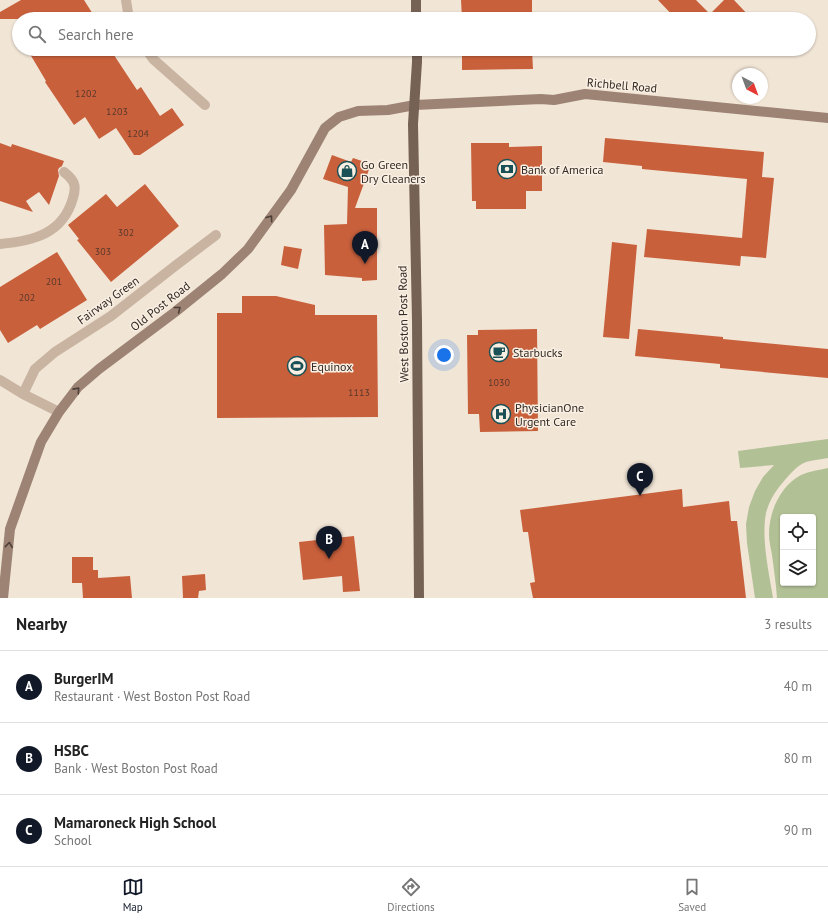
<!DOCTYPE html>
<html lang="en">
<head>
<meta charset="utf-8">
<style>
	body { margin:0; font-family:"PT Sans",sans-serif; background:#f2f2f2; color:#222 }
	.controls { position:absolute; right:12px; bottom:12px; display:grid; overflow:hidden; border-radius:4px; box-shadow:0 1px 3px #0004 }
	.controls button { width:36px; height:36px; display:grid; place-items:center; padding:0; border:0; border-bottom:1px solid #e0e0e0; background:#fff; color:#222; font:20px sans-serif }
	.compass { position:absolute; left:732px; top:68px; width:36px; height:36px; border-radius:50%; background:#fff; box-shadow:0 1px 3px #0004; rotate:139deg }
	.you { position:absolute; left:444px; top:355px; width:14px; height:14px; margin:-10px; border:3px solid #fff; border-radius:50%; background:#1a73e8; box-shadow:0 0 0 6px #1a73e833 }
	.badge { display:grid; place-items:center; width:26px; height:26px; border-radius:50%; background:#111827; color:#fff; font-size:13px; font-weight:700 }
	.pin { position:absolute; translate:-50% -33px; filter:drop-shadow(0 1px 2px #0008) }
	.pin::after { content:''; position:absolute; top:21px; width:14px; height:12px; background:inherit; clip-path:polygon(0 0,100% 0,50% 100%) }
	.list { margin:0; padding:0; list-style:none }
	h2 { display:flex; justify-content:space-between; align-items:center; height:52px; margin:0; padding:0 16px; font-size:17px }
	h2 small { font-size:13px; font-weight:400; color:#767676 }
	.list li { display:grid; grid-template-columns:26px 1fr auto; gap:12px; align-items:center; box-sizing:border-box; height:72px; padding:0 16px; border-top:1px solid #e0e0e0 }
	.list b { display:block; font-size:15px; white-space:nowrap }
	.list p { margin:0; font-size:13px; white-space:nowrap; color:#767676 }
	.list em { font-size:13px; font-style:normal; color:#767676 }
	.icon { flex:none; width:22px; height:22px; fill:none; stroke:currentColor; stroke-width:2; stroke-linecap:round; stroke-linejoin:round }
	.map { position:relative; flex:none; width:828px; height:598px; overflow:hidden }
	.search { position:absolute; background:#fff; box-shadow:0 1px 3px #0004; left:12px; right:12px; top:12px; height:44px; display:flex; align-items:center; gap:10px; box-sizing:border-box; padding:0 14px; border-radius:22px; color:#767676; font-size:15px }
	.sheet { height:268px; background:#fff }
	nav { display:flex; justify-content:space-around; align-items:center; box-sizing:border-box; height:56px; border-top:1px solid #e0e0e0; background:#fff; font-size:11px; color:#767676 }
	nav a { display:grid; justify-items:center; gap:2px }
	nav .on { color:#111827 }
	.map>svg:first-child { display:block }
	.green { fill:#b2c096; fill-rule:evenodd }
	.building { fill:#c9603c }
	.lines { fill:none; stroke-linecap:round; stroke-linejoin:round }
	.street { stroke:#c9b4a2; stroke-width:10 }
	.secondary { stroke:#9d8374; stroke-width:10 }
	.primary { stroke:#766155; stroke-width:10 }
	.oneway { stroke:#4e4039 }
	.labels { text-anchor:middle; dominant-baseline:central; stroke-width:3; stroke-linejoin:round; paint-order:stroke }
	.number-label { font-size:10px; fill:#59382b }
	.street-label { font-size:12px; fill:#342a25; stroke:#f9efe2 }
	.poi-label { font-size:12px; fill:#342a25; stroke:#f9efe2; text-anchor:start }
</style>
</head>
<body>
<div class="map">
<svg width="828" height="598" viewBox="0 0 828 598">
	<rect width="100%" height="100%" fill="#f1e5d6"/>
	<path class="green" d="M 828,439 L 828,458 C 822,459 816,460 810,461 C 799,463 791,473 784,481 C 776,490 769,501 766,513 C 761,539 769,572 773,598 L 755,598 L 747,543 L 746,524 L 749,507 L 755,491 L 763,477 L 774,465 L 740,468 L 738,451 Z
		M 828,468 L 828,598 L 777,598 C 776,584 774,570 772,555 C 771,549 769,541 769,534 C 769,512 780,486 801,475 C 810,471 819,470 828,468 ZM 783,517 L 813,517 L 813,583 L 783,583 Z"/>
	<path class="building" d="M 21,0 L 84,0 L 96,19 L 0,19 L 0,12 Z
		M 461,0 L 532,0 L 532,19 L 462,19 Z
		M 658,0 L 696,0 L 710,14 L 724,0 L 734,0 L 752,19 L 676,19 Z
		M 27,49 L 110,49 L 137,90 L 141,87 L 160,116 L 172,108 L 184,125 L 140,155 L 134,155 L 116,128 L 99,139 L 85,117 L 74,125 L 45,82 L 46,81 Z
		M 462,49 L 532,49 L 533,69 L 462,70 Z
		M 605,138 L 764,152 L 762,177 L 774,178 L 766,258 L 741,256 L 740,266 L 644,257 L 647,229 L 742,238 L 747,179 L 642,169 L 642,166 L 603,162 Z
		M 0,143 L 11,147 L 12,144 L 64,161 L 62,166 L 59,168 L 58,170 L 59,176 L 49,205 L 39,192 L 26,201 L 33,212 L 0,201 Z
		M 471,143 L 509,143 L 509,147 L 542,146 L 542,191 L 526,191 L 526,209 L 476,209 L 476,201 L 472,201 Z
		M 332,155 L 351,162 L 353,158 L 371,164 L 355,208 L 377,208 L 377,280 L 362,281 L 362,278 L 325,275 L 324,225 L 347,224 L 348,187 L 323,179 Z
		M 145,184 L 179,226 L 111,282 L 77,240 L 79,239 L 68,225 L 106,194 L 117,207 Z
		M 612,242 L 637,245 L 629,339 L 603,337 Z
		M 284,246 L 302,249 L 298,269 L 281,265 Z
		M 57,252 L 87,300 L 40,329 L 37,325 L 8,343 L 0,330 L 0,287 Z
		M 242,296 L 276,296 L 315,305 L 315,315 L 377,315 L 378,417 L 217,418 L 217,313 L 242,313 Z
		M 537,329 L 538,431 L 480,432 L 479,414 L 468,414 L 467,335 L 478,335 L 478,330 Z
		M 638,329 L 723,337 L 723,339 L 828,349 L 828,378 L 720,368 L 720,364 L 635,356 Z
		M 682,489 L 683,507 L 729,501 L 731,521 L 737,521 L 746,598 L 533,598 L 530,583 L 535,582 L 528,532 L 523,532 L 520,510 Z
		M 354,536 L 360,591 L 343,592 L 342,576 L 303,580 L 299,542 Z
		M 72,557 L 93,557 L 93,570 L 98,570 L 98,578 L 130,576 L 132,598 L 83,598 L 82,583 L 72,583 Z
		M 205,574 L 206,590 L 199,591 L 198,598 L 183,598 L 182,576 Z"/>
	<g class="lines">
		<path class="street" d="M 126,0 L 129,19
			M 146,49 L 153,59 L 205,105
			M 0,244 C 33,241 63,234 73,198 C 77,185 74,180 64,172
			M 0,380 L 23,394 L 59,412
			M 23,394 L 35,369 L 55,352 L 111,316 L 175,266 L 216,235"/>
		<path class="secondary" d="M 3,598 L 10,529 L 41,442 L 59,412 L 78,387 L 99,369 L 175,312 L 222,274 L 248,249 L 291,190 L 325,128 L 339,117 L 358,111 L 388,110 L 415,105 L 541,99 L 554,100 L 585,94 L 828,118"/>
		<path class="primary" d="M 416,0 L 416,19
			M 417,49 L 417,62 L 413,124 L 417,321 L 419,598"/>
	</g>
	<defs><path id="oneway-chevron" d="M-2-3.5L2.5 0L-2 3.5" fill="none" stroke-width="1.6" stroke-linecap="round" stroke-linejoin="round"/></defs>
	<g class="oneway">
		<use href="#oneway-chevron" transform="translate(270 218) rotate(-54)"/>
		<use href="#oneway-chevron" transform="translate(178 309) rotate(-38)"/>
		<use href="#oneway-chevron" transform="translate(77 390) rotate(-48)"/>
		<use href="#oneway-chevron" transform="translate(9 545) rotate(-84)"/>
	</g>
	<defs>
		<symbol id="bank-ring" viewBox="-11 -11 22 22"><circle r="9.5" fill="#f9efe2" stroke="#1a5156" stroke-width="1.5"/><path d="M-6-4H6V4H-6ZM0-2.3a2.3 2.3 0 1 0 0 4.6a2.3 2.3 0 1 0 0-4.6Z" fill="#1a5156"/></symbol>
		<symbol id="shop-ring" viewBox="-11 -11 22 22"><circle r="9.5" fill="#f9efe2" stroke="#1a5156" stroke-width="1.5"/><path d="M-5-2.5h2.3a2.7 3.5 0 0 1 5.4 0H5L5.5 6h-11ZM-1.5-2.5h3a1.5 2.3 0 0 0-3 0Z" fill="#1a5156"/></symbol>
		<symbol id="cafe-ring" viewBox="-11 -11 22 22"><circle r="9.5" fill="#f9efe2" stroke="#1a5156" stroke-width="1.5"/><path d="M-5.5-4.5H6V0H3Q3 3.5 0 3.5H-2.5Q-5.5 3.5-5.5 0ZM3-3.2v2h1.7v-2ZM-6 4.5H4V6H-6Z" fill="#1a5156"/></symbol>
		<symbol id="stadium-ring" viewBox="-11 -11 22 22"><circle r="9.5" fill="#f9efe2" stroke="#1a5156" stroke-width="1.5"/><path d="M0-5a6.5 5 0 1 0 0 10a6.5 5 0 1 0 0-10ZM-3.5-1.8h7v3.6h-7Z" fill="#1a5156"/></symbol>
		<symbol id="hospital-ring" viewBox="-11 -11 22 22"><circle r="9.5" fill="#f9efe2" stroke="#1a5156" stroke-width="1.5"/><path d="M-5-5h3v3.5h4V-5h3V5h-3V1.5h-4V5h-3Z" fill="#1a5156"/></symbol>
	</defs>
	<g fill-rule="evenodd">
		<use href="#bank-ring" x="496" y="158" width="22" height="22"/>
		<use href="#shop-ring" x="336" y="160" width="22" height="22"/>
		<use href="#cafe-ring" x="488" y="341" width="22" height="22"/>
		<use href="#stadium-ring" x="286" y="355" width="22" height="22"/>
		<use href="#hospital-ring" x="490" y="403" width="22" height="22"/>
	</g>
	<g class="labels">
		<g class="number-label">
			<text x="86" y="93">1202</text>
			<text x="117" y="111">1203</text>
			<text x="138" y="133">1204</text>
			<text x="126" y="232">302</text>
			<text x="103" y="251">303</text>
			<text x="54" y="281">201</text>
			<text x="27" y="297">202</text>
			<text x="499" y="382">1030</text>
			<text x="359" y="392">1113</text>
		</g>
		<g class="street-label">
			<text transform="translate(622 85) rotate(5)">Richbell Road</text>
			<text transform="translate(108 300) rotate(-36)">Fairway Green</text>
			<text transform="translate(160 306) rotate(-38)">Old Post Road</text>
			<text transform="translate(403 324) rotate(-91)">West Boston Post Road</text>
		</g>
		<g class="poi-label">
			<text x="361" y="164">Go Green<tspan x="361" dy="14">Dry Cleaners</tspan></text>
			<text x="521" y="169">Bank of America</text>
			<text x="513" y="352">Starbucks</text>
			<text x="311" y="366">Equinox</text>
			<text x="515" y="407">PhysicianOne<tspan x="515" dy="14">Urgent Care</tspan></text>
		</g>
	</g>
</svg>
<div class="controls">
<button><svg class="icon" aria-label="locate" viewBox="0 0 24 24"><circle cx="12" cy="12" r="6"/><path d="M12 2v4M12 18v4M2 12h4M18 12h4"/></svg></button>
<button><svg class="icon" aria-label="layers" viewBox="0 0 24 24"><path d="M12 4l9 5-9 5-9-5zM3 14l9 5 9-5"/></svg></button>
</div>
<svg class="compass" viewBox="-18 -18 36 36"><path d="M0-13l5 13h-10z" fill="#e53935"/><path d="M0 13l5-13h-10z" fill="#767676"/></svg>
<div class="you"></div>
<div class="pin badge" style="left:365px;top:264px">A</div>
<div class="pin badge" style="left:329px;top:559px">B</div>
<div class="pin badge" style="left:640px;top:496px">C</div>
<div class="search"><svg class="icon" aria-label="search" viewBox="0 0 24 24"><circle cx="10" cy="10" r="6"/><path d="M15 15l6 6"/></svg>Search here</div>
</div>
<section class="sheet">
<h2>Nearby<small>3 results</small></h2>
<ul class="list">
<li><span class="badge">A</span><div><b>BurgerIM</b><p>Restaurant · West Boston Post Road</p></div><em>40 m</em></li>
<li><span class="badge">B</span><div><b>HSBC</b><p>Bank · West Boston Post Road</p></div><em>80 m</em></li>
<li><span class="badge">C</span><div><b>Mamaroneck High School</b><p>School</p></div><em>90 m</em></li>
</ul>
</section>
<nav>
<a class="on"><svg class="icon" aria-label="map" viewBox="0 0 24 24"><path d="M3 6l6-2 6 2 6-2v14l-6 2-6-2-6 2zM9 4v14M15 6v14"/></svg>Map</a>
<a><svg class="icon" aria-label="directions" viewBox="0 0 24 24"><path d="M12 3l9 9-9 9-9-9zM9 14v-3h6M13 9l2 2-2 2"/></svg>Directions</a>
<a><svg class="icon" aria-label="saved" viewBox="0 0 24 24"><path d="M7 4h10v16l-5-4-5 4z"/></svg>Saved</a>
</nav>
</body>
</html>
